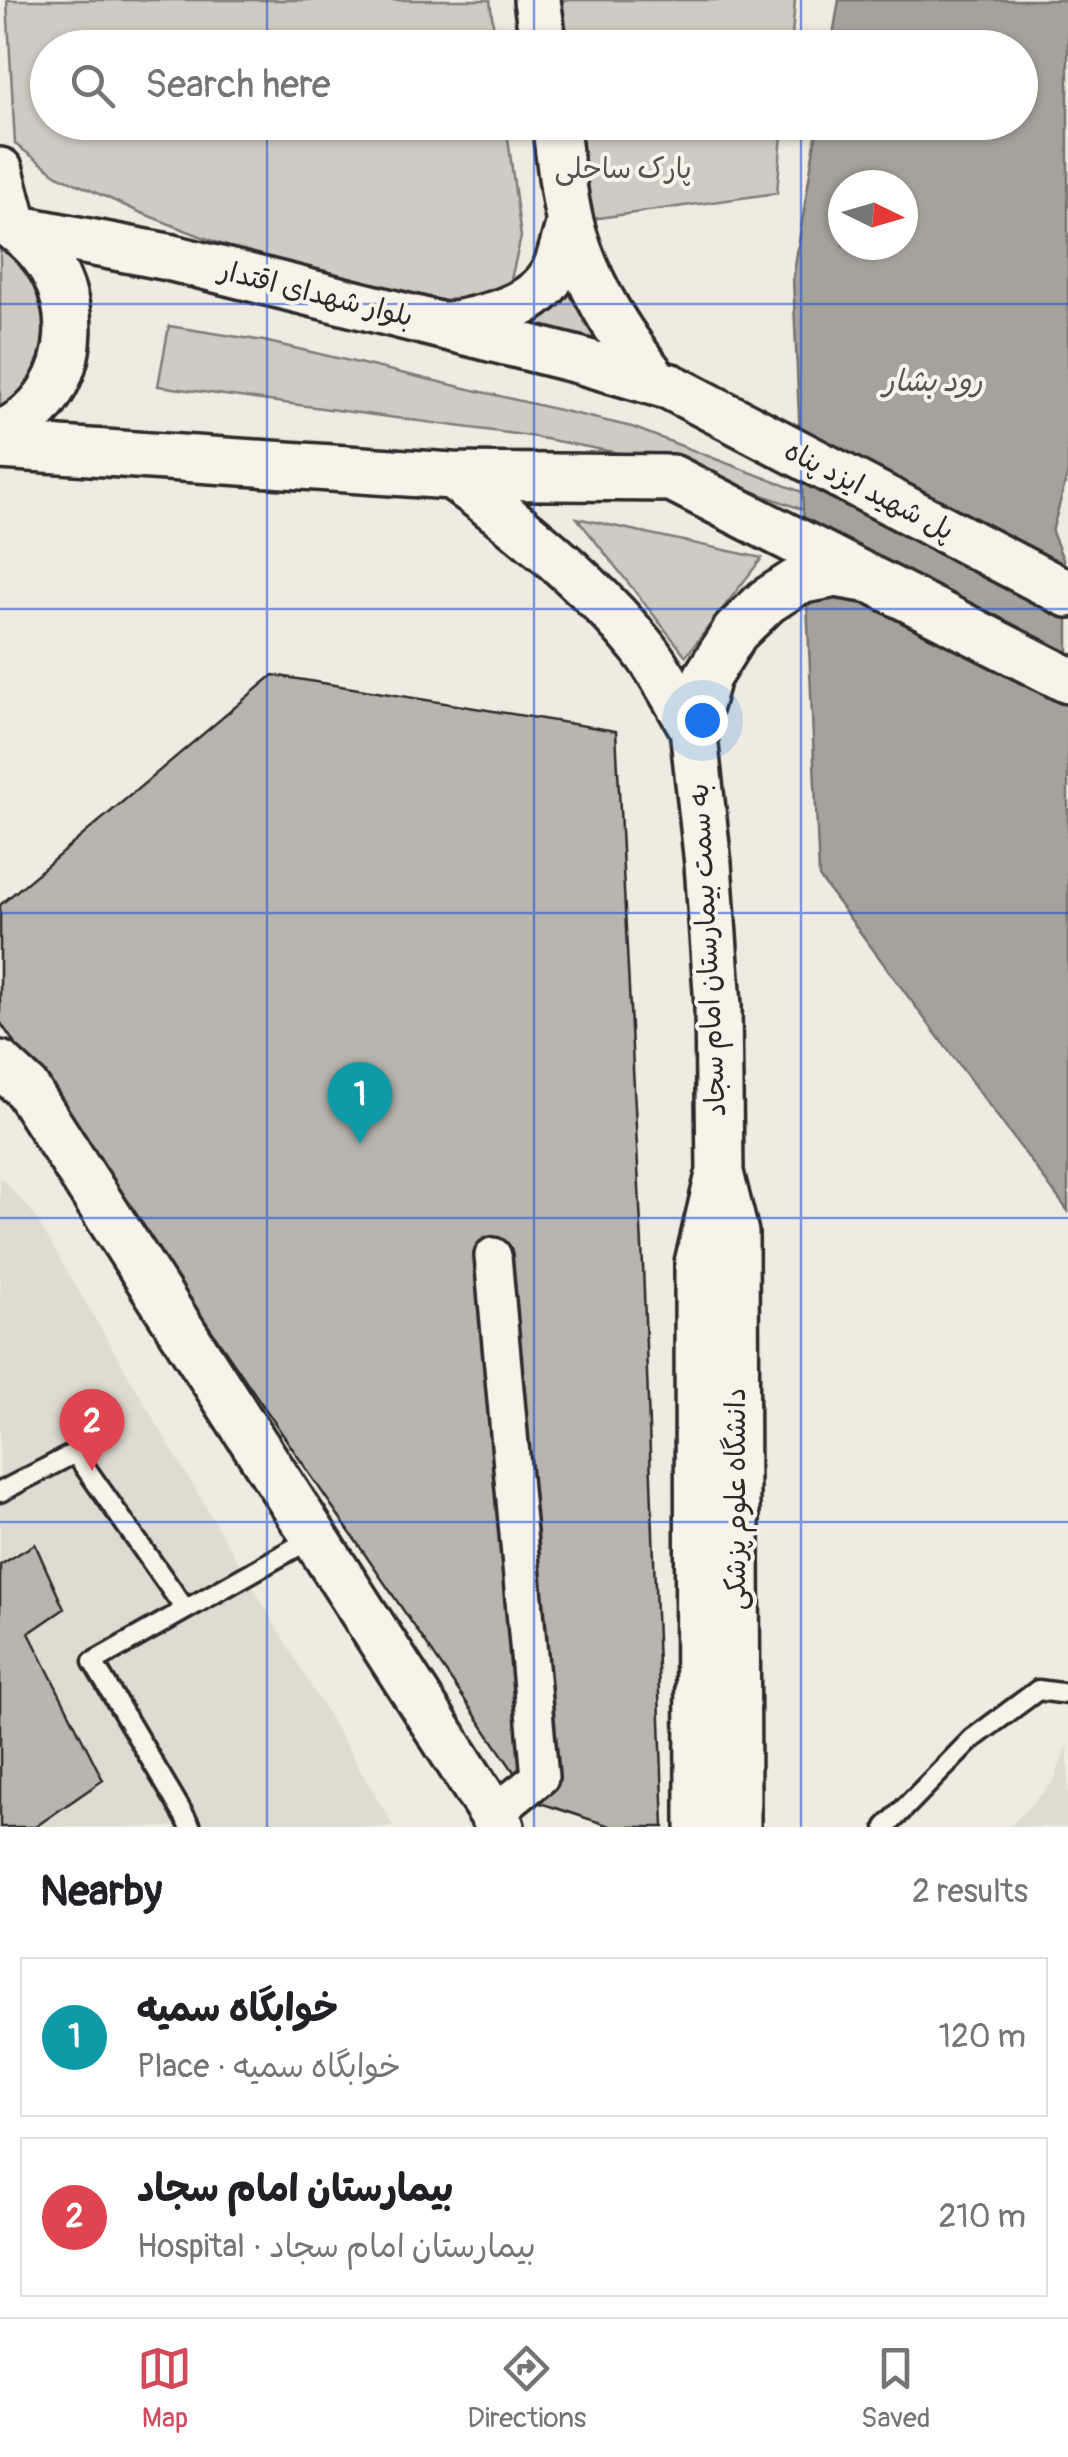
<!DOCTYPE html>
<html lang="en">
<head>
<meta charset="utf-8">
<style>
	body { margin:0; font-family:Pangolin,"Playpen Sans Arabic",sans-serif; background:#f2f2f2; color:#202124 }
	.compass { position:absolute; left:828px; top:170px; width:90px; height:90px; border-radius:50%; background:#fff; box-shadow:0 2px 8px #0004; rotate:95deg }
	.you { position:absolute; left:702px; top:720px; width:35px; height:35px; margin:-25px; border:8px solid #fff; border-radius:50%; background:#1a73e8; box-shadow:0 0 0 15px #1a73e833 }
	.badge { display:grid; place-items:center; width:65px; height:65px; border-radius:50%; background:#d1495b; color:#fff; font-size:32px; font-weight:700 }
	.pin { position:absolute; translate:-50% -82px; filter:drop-shadow(0 2px 5px #0008) }
	.pin::after { content:''; position:absolute; top:52px; width:35px; height:30px; background:inherit; clip-path:polygon(0 0,100% 0,50% 100%) }
	.list { margin:0; padding:0; list-style:none }
	h2 { display:flex; justify-content:space-between; align-items:center; height:130px; margin:0; padding:0 40px; font-size:42px }
	h2 small { font-size:32px; font-weight:400; color:#757577 }
	.list li { display:grid; grid-template-columns:65px 1fr auto; gap:30px; align-items:center; box-sizing:border-box; height:160px; margin:0 20px 20px; padding:0 20px; border:2px solid #e0e0e0; border-radius:0px }
	.list b { display:block; font-size:38px; white-space:nowrap }
	.list p { margin:0; font-size:32px; white-space:nowrap; color:#757577 }
	.list em { font-size:32px; font-style:normal; color:#757577 }
	.icon { flex:none; width:55px; height:55px; fill:none; stroke:currentColor; stroke-width:2; stroke-linecap:round; stroke-linejoin:round }
	.map { position:relative; flex:none; width:1068px; height:1827px; overflow:hidden }
	.search { position:absolute; background:#fff; box-shadow:0 2px 8px #0004; left:30px; right:30px; top:30px; height:110px; display:flex; align-items:center; gap:25px; box-sizing:border-box; padding:0 35px; border-radius:55px; color:#757577; font-size:38px }
	.sheet { height:490px; background:#fff }
	nav { display:flex; justify-content:space-around; align-items:center; box-sizing:border-box; height:140px; border-top:2px solid #e0e0e0; background:#fff; font-size:28px; color:#757577 }
	nav a { display:grid; justify-items:center; gap:5px }
	nav .on { color:#d1495b }
	.map>svg:first-child { display:block }
	.built { fill:#dedbd1 }
	.green { fill:#cfcbc2; stroke:#7d7b76; stroke-width:2.5 }
	.water { fill:#a4a29a; stroke:#74726e; stroke-width:2.5; fill-rule:evenodd }
	.building { fill:#b8b5ae; stroke:#2b2b2b; stroke-width:2.5 }
	.lines { fill:none; stroke-linecap:round; stroke-linejoin:round }
	.service-casing { stroke:#2b2b2b; stroke-width:25 }
	.minor-casing { stroke:#2b2b2b; stroke-width:42 }
	.tertiary-casing { stroke:#2b2b2b; stroke-width:52 }
	.service { stroke:#f7f3e8; stroke-width:18 }
	.minor { stroke:#f7f3e8; stroke-width:35 }
	.tertiary { stroke:#f7f3e8; stroke-width:45 }
	.grid { fill:none; stroke:#1d4ed8; stroke-width:2.5; stroke-opacity:0.55 }
	.labels { text-anchor:middle; dominant-baseline:central; stroke-width:8; stroke-linejoin:round; paint-order:stroke }
	.park-label { font-size:28px; fill:#545351; stroke:#f7f3e8 }
	.street-label { font-size:28px; fill:#2b2b2b; stroke:#f7f3e8 }
	.water-label { font-size:30px; font-style:italic; fill:#555552; stroke:#f7f3e8 }
</style>
</head>
<body>
<div class="map">
<svg width="1068" height="1827" viewBox="0 0 1068 1827">
	<rect width="100%" height="100%" fill="#efebe0"/>
	<filter id="ink" filterUnits="userSpaceOnUse"><feTurbulence type="fractalNoise" baseFrequency=".01" numOctaves="2"/><feDisplacementMap in="SourceGraphic" scale="20" xChannelSelector="R" yChannelSelector="G"/><feConvolveMatrix kernelMatrix="1 2 1 2 8 2 1 2 1" color-interpolation-filters="sRGB"/></filter>
	<g filter="url(#ink)">
		<path class="built" d="M 0,1177 L 31,1210 L 394,1827 L 0,1827 Z
			M 1068,1742 L 1068,1827 L 1009,1827 L 1054,1781 Z"/>
		<path class="green" d="M 7,0 L 490,0 L 496,47 L 48,48 L 48,122 L 506,123 L 521,237 L 494,351 L 139,212 L 59,176 L 15,144 Z
			M 550,0 L 795,0 L 791,47 L 556,47 Z
			M 565,123 L 783,123 L 777,193 L 577,221 Z
			M 0,237 L 50,296 L 49,362 L 0,417 Z
			M 571,287 L 608,346 L 520,327 Z
			M 169,326 L 264,341 L 632,427 L 844,508 L 842,524 L 681,465 L 530,436 L 158,386 Z
			M 577,518 L 762,558 L 686,656 Z"/>
		<path class="water" d="M 839,0 L 1068,0 L 1068,472 L 1052,532 L 1068,572 L 1068,1211 L 819,877 L 793,278 L 818,123 L 1020,122 L 1020,48 L 831,47 ZM 843,185 L 903,185 L 903,245 L 843,245 Z"/>
		<path class="building" d="M 273,675 L 616,731 L 643,1266 L 664,1827 L 613,1827 L 534,1801 L 0,1022 L 0,905 Z
			M 35,1544 L 64,1609 L 29,1633 L 103,1780 L 35,1827 L 0,1827 L 0,1565 Z"/>
		<g class="lines">
			<defs>
				<path id="service" d="M 0,1492 L 75,1453 L 185,1609
					M 191,1827 L 93,1662 L 314,1537
					M 886,1827 L 972,1739 L 1038,1690 L 1068,1694"/>
				<path id="minor" d="M 493,1815 L 540,1777 L 493,1256"/>
				<path id="tertiary" d="M 537,0 L 544,48
					M 555,122 C 560,155 562,190 570,222 C 585,283 619,334 657,383
					M 0,171 L 15,228 L 168,257 L 578,360 L 671,387 L 1068,594
					M 446,326 C 483,319 539,308 556,268 C 562,254 565,237 570,222
					M 0,434 C 88,396 89,274 11,226
					M 0,446 L 452,476 L 672,478 L 1068,680
					M 452,476 C 516,523 594,586 643,648 C 662,672 677,702 693,728
					M 0,1064 L 26,1088 L 501,1827
					M 699,1827 L 698,1263 L 718,1179
					M 737,1827 L 735,1233 L 720,1173 L 718,1006 L 708,864 L 693,728 L 707,677 L 735,632 L 767,601 L 798,581 L 836,574 L 871,580"/>
			</defs>
			<use href="#service" class="service-casing"/>
			<use href="#minor" class="minor-casing"/>
			<use href="#tertiary" class="tertiary-casing"/>
			<use href="#service" class="service"/>
			<use href="#minor" class="minor"/>
			<use href="#tertiary" class="tertiary"/>
		</g>
	</g>
	<path class="grid" d="M 267,0 L 267,48M 534,0 L 534,48M 801,0 L 801,48M 267,122 L 267,1827M 534,122 L 534,1827M 801,122 L 801,1827M 0,304 L 1068,304M 0,609 L 1068,609M 0,913 L 1068,913M 0,1218 L 1068,1218M 0,1522 L 1068,1522"/>
	<g class="labels">
		<g class="park-label">
			<text x="623" y="169">پارک ساحلی</text>
		</g>
		<g class="street-label">
			<text transform="translate(316 294) rotate(14)">بلوار شهدای اقتدار</text>
			<text transform="translate(869 491) rotate(27)">پل شهید ایزد پناه</text>
			<text transform="translate(708 950) rotate(-93)">به سمت بیمارستان امام سجاد</text>
			<text transform="translate(736 1499) rotate(-90)">دانشگاه علوم پزشکی</text>
		</g>
		<g class="water-label">
			<text x="933" y="381">رود بشار</text>
		</g>
	</g>
</svg>
<svg class="compass" viewBox="-18 -18 36 36"><path d="M0-13l5 13h-10z" fill="#e53935"/><path d="M0 13l5-13h-10z" fill="#757577"/></svg>
<div class="you"></div>
<div class="pin badge" style="left:360px;top:1144px;background:#0f9aa8">1</div>
<div class="pin badge" style="left:92px;top:1471px;background:#e0444e">2</div>
<div class="search"><svg class="icon" aria-label="search" viewBox="0 0 24 24"><circle cx="10" cy="10" r="6"/><path d="M15 15l6 6"/></svg>Search here</div>
</div>
<section class="sheet">
<h2>Nearby<small>2 results</small></h2>
<ul class="list">
<li><span class="badge" style="background:#0f9aa8">1</span><div><b>خوابگاه سمیه</b><p>Place · خوابگاه سمیه</p></div><em>120 m</em></li>
<li><span class="badge" style="background:#e0444e">2</span><div><b>بیمارستان امام سجاد</b><p>Hospital · بیمارستان امام سجاد</p></div><em>210 m</em></li>
</ul>
</section>
<nav>
<a class="on"><svg class="icon" aria-label="map" viewBox="0 0 24 24"><path d="M3 6l6-2 6 2 6-2v14l-6 2-6-2-6 2zM9 4v14M15 6v14"/></svg>Map</a>
<a><svg class="icon" aria-label="directions" viewBox="0 0 24 24"><path d="M12 3l9 9-9 9-9-9zM9 14v-3h6M13 9l2 2-2 2"/></svg>Directions</a>
<a><svg class="icon" aria-label="saved" viewBox="0 0 24 24"><path d="M7 4h10v16l-5-4-5 4z"/></svg>Saved</a>
</nav>
</body>
</html>
